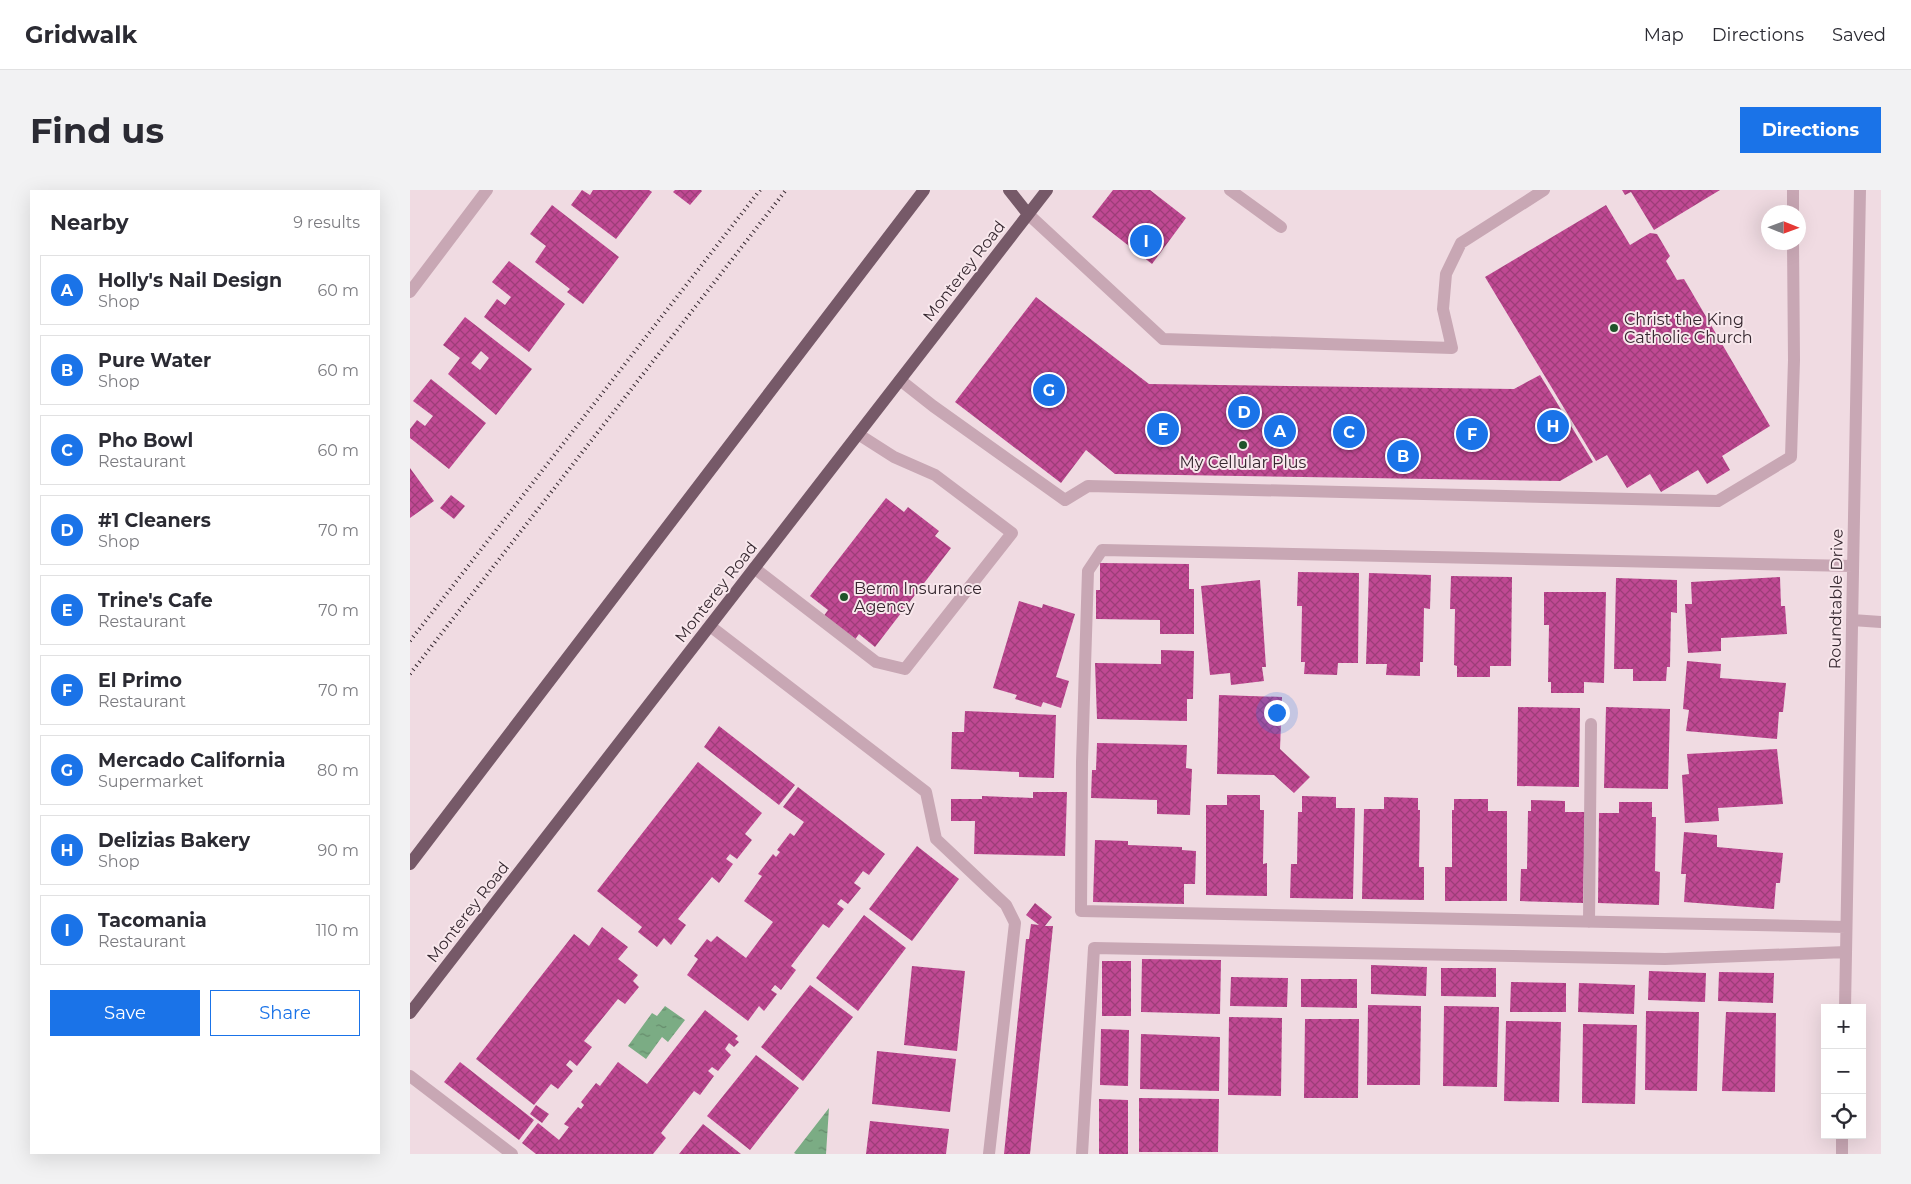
<!DOCTYPE html>
<html lang="en">
<head>
<meta charset="utf-8">
<style>
	body { margin:0; font-family:Montserrat,sans-serif; background:#f2f2f3; color:#2b2b33 }
	.controls { position:absolute; right:15px; bottom:15px; display:grid; overflow:hidden; border-radius:0px; box-shadow:0 5px 20px #0002 }
	.controls button { width:45px; height:45px; display:grid; place-items:center; padding:0; border:0; border-bottom:1px solid #e1e1e2; background:#fff; color:#2b2b33; font:25px sans-serif }
	.compass { position:absolute; left:1351px; top:15px; width:45px; height:45px; border-radius:50%; background:#fff; box-shadow:0 5px 20px #0002; rotate:91deg }
	.you { position:absolute; left:866px; top:522px; width:18px; height:18px; margin:-12px; border:4px solid #fff; border-radius:50%; background:#1a73e8; box-shadow:0 0 0 8px #1a73e833 }
	.badge { display:grid; place-items:center; width:32px; height:32px; border-radius:50%; background:#1a73e8; color:#fff; font-size:16px; font-weight:700 }
	.pin { position:absolute; translate:-50% -50%; border:2px solid #fff; box-shadow:0 1px 5px #0006 }
	.list { margin:0; padding:0; list-style:none }
	h2 { display:flex; justify-content:space-between; align-items:center; height:65px; margin:0; padding:0 20px; font-size:21px }
	h2 small { font-size:16px; font-weight:400; color:#7c7c81 }
	.list li { display:grid; grid-template-columns:32px 1fr auto; gap:15px; align-items:center; box-sizing:border-box; height:70px; margin:0 10px 10px; padding:0 10px; border:1px solid #e1e1e2; border-radius:0px }
	.list b { display:block; font-size:19px; white-space:nowrap }
	.list p { margin:0; font-size:16px; white-space:nowrap; color:#7c7c81 }
	.list em { font-size:16px; font-style:normal; color:#7c7c81 }
	.actions { display:flex; gap:10px; padding:15px 20px }
	.actions a { flex:1; padding:11px 0; border:1px solid #1a73e8; border-radius:0px; text-align:center; font-size:18px; color:#1a73e8 }
	.actions .main { background:#1a73e8; color:#fff }
	.icon { flex:none; width:28px; height:28px; fill:none; stroke:currentColor; stroke-width:2; stroke-linecap:round; stroke-linejoin:round }
	.map { position:relative; flex:none; width:1471px; height:964px; overflow:hidden; border-radius:0px }
	header { display:flex; align-items:center; gap:30px; box-sizing:border-box; height:70px; padding:0 25px; background:#fff; border-bottom:1px solid #e1e1e2 }
	header strong { font-size:24px }
	nav { display:flex; gap:28px; margin-inline-start:auto; font-size:18px }
	.intro { display:flex; align-items:center; justify-content:space-between; box-sizing:border-box; height:120px; padding:0 30px }
	h1 { margin:0; font-size:35px }
	.button { padding:12px 22px; border-radius:0px; background:#1a73e8; color:#fff; font-size:18px; font-weight:700 }
	main { display:flex; gap:30px; padding:0 30px }
	aside { flex:1; background:#fff; border-radius:0px; box-shadow:0 5px 20px #0002 }
	.map>svg:first-child { display:block }
	.water { fill:url(#water-ripples) }
	.building { fill:url(#building-cross-hatch); fill-rule:evenodd }
	.lines { fill:none; stroke-linecap:round; stroke-linejoin:round }
	.minor { stroke:#c8a7b4; stroke-width:12 }
	.major { stroke:#765968; stroke-width:12 }
	.rail { stroke:#35272f; stroke-width:4; stroke-dasharray:1 4; stroke-linecap:butt }
	.poi-dot { fill:#1f542a; stroke:#f8e7ec; stroke-width:2 }
	.labels { text-anchor:middle; dominant-baseline:central; stroke-width:4; stroke-linejoin:round; paint-order:stroke }
	.street-label { font-size:16px; fill:#35272f; stroke:#f8e7ec }
	.poi-label { font-size:16px; fill:#35272f; stroke:#f8e7ec; text-anchor:start }
</style>
</head>
<body>
<header>
<strong>Gridwalk</strong>
<nav><a>Map</a><a>Directions</a><a>Saved</a></nav>
</header>
<div class="intro"><h1>Find us</h1><a class="button">Directions</a></div>
<main>
<aside>
<h2>Nearby<small>9 results</small></h2>
<ul class="list">
<li><span class="badge">A</span><div><b>Holly's Nail Design</b><p>Shop</p></div><em>60 m</em></li>
<li><span class="badge">B</span><div><b>Pure Water</b><p>Shop</p></div><em>60 m</em></li>
<li><span class="badge">C</span><div><b>Pho Bowl</b><p>Restaurant</p></div><em>60 m</em></li>
<li><span class="badge">D</span><div><b>#1 Cleaners</b><p>Shop</p></div><em>70 m</em></li>
<li><span class="badge">E</span><div><b>Trine's Cafe</b><p>Restaurant</p></div><em>70 m</em></li>
<li><span class="badge">F</span><div><b>El Primo</b><p>Restaurant</p></div><em>70 m</em></li>
<li><span class="badge">G</span><div><b>Mercado California</b><p>Supermarket</p></div><em>80 m</em></li>
<li><span class="badge">H</span><div><b>Delizias Bakery</b><p>Shop</p></div><em>90 m</em></li>
<li><span class="badge">I</span><div><b>Tacomania</b><p>Restaurant</p></div><em>110 m</em></li>
</ul>
<div class="actions"><a class="main">Save</a><a>Share</a></div>
</aside>
<div class="map">
<svg width="1471" height="964" viewBox="0 0 1471 964">
	<defs>
		<pattern id="water-ripples" width="26" height="14" patternUnits="userSpaceOnUse" patternTransform="scale(1.25)"><rect width="26" height="14" fill="#7bac84"/><path d="M2 4q2-2 4 0t4 0M15 11q2-2 4 0t4 0" fill="none" stroke="#668c6c"/></pattern>
		<pattern id="building-cross-hatch" width="8" height="8" patternUnits="userSpaceOnUse" patternTransform="scale(1.25)"><rect width="8" height="8" fill="#c04993"/><path d="M0 0l8 8M0 8l8-8" fill="none" stroke="#9d3d78"/></pattern>
	</defs>
	<rect width="100%" height="100%" fill="#f0dbe2"/>
	<path class="water" d="M 255,816 L 275,830 L 258,852 L 252,847 L 236,869 L 218,856 L 242,823 L 247,826 Z
		M 419,918 L 416,964 L 386,964 L 384,963 Z"/>
	<path class="building" d="M 172,0 L 180,5 L 183,0 L 239,0 L 242,2 L 206,49 L 161,15 Z
		M 265,0 L 291,0 L 292,1 L 280,15 L 263,2 Z
		M 703,0 L 740,0 L 776,28 L 742,74 L 682,27 Z
		M 1212,0 L 1310,0 L 1244,40 L 1221,2 L 1215,5 Z
		M 142,15 L 209,67 L 173,114 L 157,102 L 160,99 L 125,72 L 136,56 L 120,44 Z
		M 1196,15 L 1220,55 L 1240,43 L 1247,44 L 1260,66 L 1256,71 L 1267,90 L 1274,89 L 1360,236 L 1312,266 L 1320,280 L 1297,294 L 1288,280 L 1251,302 L 1240,284 L 1217,298 L 1197,265 L 1186,271 L 1075,87 Z
		M 99,71 L 155,114 L 119,162 L 74,127 L 87,109 L 95,115 L 101,107 L 82,92 Z
		M 626,107 L 739,194 L 1104,199 L 1130,185 L 1183,272 L 1150,291 L 705,284 L 676,260 L 651,293 L 545,212 Z
		M 55,127 L 122,179 L 86,225 L 38,184 L 50,168 L 33,155 ZM 71,161 L 79,168 L 70,180 L 61,173 Z
		M 21,189 L 76,233 L 39,279 L 0,248 L 0,239 L 7,230 L 15,236 L 23,226 L 3,211 Z
		M 0,278 L 24,311 L 0,328 Z
		M 41,305 L 55,316 L 44,329 L 30,318 Z
		M 476,308 L 494,322 L 498,317 L 529,341 L 525,346 L 541,358 L 465,457 L 449,444 L 444,451 L 413,427 L 418,420 L 400,406 Z
		M 690,373 L 779,374 L 779,399 L 784,399 L 784,444 L 750,444 L 750,430 L 686,429 L 686,400 L 690,400 Z
		M 888,382 L 949,383 L 948,473 L 928,473 L 927,485 L 894,484 L 895,472 L 891,472 L 892,416 L 887,416 Z
		M 959,383 L 1021,385 L 1020,419 L 1014,418 L 1013,472 L 1010,472 L 1010,486 L 976,485 L 977,474 L 956,474 Z
		M 1041,386 L 1102,387 L 1101,476 L 1080,476 L 1080,487 L 1047,487 L 1047,476 L 1044,475 L 1045,419 L 1040,419 Z
		M 1370,387 L 1371,416 L 1375,416 L 1377,444 L 1311,448 L 1311,461 L 1278,463 L 1275,414 L 1282,414 L 1281,392 Z
		M 1206,388 L 1267,390 L 1267,423 L 1261,422 L 1260,477 L 1257,477 L 1256,491 L 1223,491 L 1223,479 L 1204,479 Z
		M 850,390 L 856,477 L 852,477 L 854,491 L 821,495 L 820,483 L 800,485 L 791,396 Z
		M 1134,402 L 1196,402 L 1194,493 L 1174,492 L 1174,503 L 1141,503 L 1141,492 L 1138,492 L 1139,435 L 1134,435 Z
		M 609,411 L 632,418 L 633,414 L 665,424 L 646,487 L 659,491 L 651,518 L 633,512 L 631,517 L 605,509 L 607,505 L 583,498 Z
		M 751,460 L 784,461 L 783,509 L 777,509 L 777,531 L 687,529 L 685,473 L 751,474 Z
		M 1277,471 L 1311,474 L 1310,488 L 1376,493 L 1373,522 L 1369,522 L 1367,549 L 1276,541 L 1279,520 L 1273,519 Z
		M 809,505 L 872,507 L 870,559 L 900,587 L 884,603 L 864,585 L 807,584 Z
		M 1108,517 L 1170,518 L 1169,597 L 1107,596 Z
		M 1196,517 L 1260,519 L 1258,599 L 1194,598 Z
		M 555,521 L 646,525 L 644,588 L 609,587 L 609,582 L 541,579 L 542,542 L 554,542 Z
		M 309,536 L 385,595 L 369,615 L 294,557 Z
		M 687,553 L 777,555 L 776,578 L 782,579 L 780,625 L 747,624 L 747,610 L 681,608 L 682,580 L 686,580 Z
		M 1367,559 L 1373,614 L 1308,618 L 1309,631 L 1275,633 L 1272,585 L 1279,584 L 1277,564 Z
		M 288,572 L 352,623 L 335,644 L 342,650 L 327,669 L 320,664 L 316,669 L 323,674 L 309,693 L 302,687 L 268,729 L 276,735 L 261,755 L 254,748 L 247,757 L 228,742 L 232,737 L 187,701 Z
		M 388,597 L 475,664 L 459,685 L 453,681 L 444,693 L 451,698 L 438,714 L 431,709 L 427,714 L 434,719 L 419,738 L 413,734 L 381,776 L 386,780 L 371,800 L 365,795 L 361,800 L 367,804 L 354,821 L 349,816 L 338,831 L 277,785 L 288,769 L 284,766 L 297,749 L 301,752 L 307,746 L 336,768 L 363,732 L 334,711 L 352,686 L 348,684 L 363,664 L 366,667 L 370,662 L 367,660 L 380,643 L 384,646 L 394,632 L 373,617 Z
		M 623,602 L 657,602 L 655,666 L 564,664 L 565,631 L 541,631 L 541,609 L 572,609 L 572,606 L 623,608 Z
		M 817,605 L 850,605 L 850,620 L 854,620 L 853,674 L 857,673 L 857,706 L 796,705 L 796,615 L 817,615 Z
		M 892,606 L 926,607 L 926,618 L 945,618 L 943,709 L 880,708 L 881,674 L 887,674 L 888,622 L 892,622 Z
		M 974,607 L 1008,608 L 1008,620 L 1010,620 L 1009,677 L 1014,677 L 1014,710 L 952,709 L 954,619 L 974,619 Z
		M 1044,609 L 1078,609 L 1078,621 L 1097,621 L 1097,711 L 1035,711 L 1035,677 L 1042,677 L 1042,620 L 1044,620 Z
		M 1121,610 L 1155,611 L 1155,622 L 1175,622 L 1173,713 L 1110,711 L 1111,679 L 1117,679 L 1118,621 L 1121,621 Z
		M 1209,612 L 1242,612 L 1242,627 L 1246,627 L 1245,681 L 1250,682 L 1249,715 L 1188,713 L 1189,623 L 1209,623 Z
		M 1274,642 L 1307,645 L 1307,657 L 1373,663 L 1370,693 L 1366,693 L 1364,719 L 1274,712 L 1276,684 L 1271,684 Z
		M 685,650 L 718,651 L 718,655 L 772,657 L 772,660 L 786,661 L 785,694 L 774,694 L 774,714 L 683,712 Z
		M 507,656 L 549,689 L 502,751 L 459,719 Z
		M 625,713 L 642,727 L 635,736 L 643,736 L 620,964 L 594,964 L 616,749 L 619,749 L 621,734 L 629,735 L 616,725 Z
		M 454,725 L 496,758 L 448,821 L 406,788 Z
		M 192,737 L 218,757 L 208,769 L 228,785 L 223,791 L 229,797 L 215,814 L 208,809 L 174,851 L 182,857 L 167,876 L 160,870 L 156,875 L 163,881 L 148,899 L 141,894 L 124,915 L 66,869 L 164,744 L 179,756 Z
		M 732,769 L 811,770 L 810,824 L 731,822 Z
		M 692,771 L 721,771 L 721,826 L 692,826 Z
		M 961,775 L 1017,777 L 1016,806 L 961,804 Z
		M 502,776 L 555,781 L 547,861 L 494,855 Z
		M 1031,778 L 1086,778 L 1086,807 L 1031,806 Z
		M 1239,781 L 1296,783 L 1295,812 L 1238,810 Z
		M 1309,782 L 1364,783 L 1363,813 L 1308,811 Z
		M 821,787 L 878,788 L 877,817 L 820,816 Z
		M 891,789 L 947,789 L 947,818 L 891,817 Z
		M 1101,792 L 1156,793 L 1156,822 L 1100,822 Z
		M 1169,793 L 1225,795 L 1224,824 L 1168,822 Z
		M 400,795 L 443,827 L 393,891 L 351,857 Z
		M 958,815 L 1011,816 L 1010,895 L 957,895 Z
		M 1034,816 L 1089,817 L 1087,897 L 1033,896 Z
		M 295,820 L 328,846 L 325,849 L 329,852 L 324,857 L 319,853 L 315,859 L 321,865 L 308,881 L 302,877 L 298,881 L 304,886 L 290,905 L 284,901 L 251,943 L 256,948 L 243,964 L 126,964 L 112,953 L 128,933 L 149,950 L 159,937 L 154,934 L 168,917 L 171,919 L 174,915 L 171,912 L 186,893 L 190,896 L 208,872 L 237,894 Z
		M 1236,821 L 1289,822 L 1287,901 L 1235,900 Z
		M 1316,822 L 1366,823 L 1365,902 L 1312,901 Z
		M 819,827 L 872,828 L 871,906 L 818,905 Z
		M 895,829 L 949,829 L 948,908 L 894,908 Z
		M 1096,831 L 1151,832 L 1149,912 L 1094,911 Z
		M 1173,834 L 1227,835 L 1225,914 L 1172,913 Z
		M 691,839 L 719,840 L 718,896 L 690,895 Z
		M 731,844 L 810,847 L 809,901 L 730,899 Z
		M 467,861 L 546,869 L 540,922 L 462,914 Z
		M 346,865 L 389,898 L 340,960 L 297,926 Z
		M 50,872 L 124,930 L 109,950 L 34,892 Z
		M 729,908 L 809,909 L 808,962 L 729,962 Z
		M 689,909 L 718,910 L 718,964 L 689,964 Z
		M 126,915 L 139,924 L 132,933 L 120,924 Z
		M 460,931 L 539,939 L 536,964 L 456,964 Z
		M 293,934 L 331,964 L 269,964 Z"/>
	<g class="lines">
		<path class="minor" d="M 820,0 L 871,37
			M 1383,0 L 1383,22
			M 618,24 L 753,149 L 1042,158 L 1033,119 L 1036,84 L 1051,53 L 1134,0
			M 0,102 L 77,0
			M 490,190 L 523,216 L 655,310 L 678,296 L 1308,311 L 1381,267 L 1384,170 L 1383,52
			M 344,378 L 466,472 L 495,479 L 602,343 L 525,285 L 484,267 L 448,244
			M 1442,430 L 1471,432
			M 300,436 L 516,602 L 526,649 L 596,715 L 605,733 L 579,964
			M 1179,732 L 1181,534
			M 1436,737 L 671,721 L 672,572 L 678,381 L 692,360 L 1443,376
			M 1435,818 L 1450,0
			M 0,886 L 102,964
			M 672,964 L 684,758 L 1255,769 L 1436,762
			M 1432,964 L 1432,945"/>
		<path class="major" d="M 599,0 L 618,24
			M 0,674 L 514,0
			M 0,823 L 637,0"/>
		<path class="rail" d="M 0,451 L 350,0
			M 0,484 L 376,0"/>
	</g>
	<g class="poi-dot">
		<circle cx="1204" cy="138" r="5"/>
		<circle cx="833" cy="255" r="5"/>
		<circle cx="434" cy="407" r="5"/>
	</g>
	<g class="labels">
		<g class="street-label">
			<text transform="translate(554 81) rotate(-52)">Monterey Road</text>
			<text transform="translate(306 402) rotate(-52)">Monterey Road</text>
			<text transform="translate(1426 409) rotate(-89)">Roundtable Drive</text>
			<text transform="translate(58 722) rotate(-52)">Monterey Road</text>
		</g>
		<g class="poi-label">
			<text x="1214" y="129">Christ the King<tspan x="1214" dy="18">Catholic Church</tspan></text>
			<text x="833" y="272" text-anchor="middle">My Cellular Plus</text>
			<text x="444" y="398">Berm Insurance<tspan x="444" dy="18">Agency</tspan></text>
		</g>
	</g>
</svg>
<div class="controls">
<button>+</button>
<button>−</button>
<button><svg class="icon" aria-label="locate" viewBox="0 0 24 24"><circle cx="12" cy="12" r="6"/><path d="M12 2v4M12 18v4M2 12h4M18 12h4"/></svg></button>
</div>
<svg class="compass" viewBox="-18 -18 36 36"><path d="M0-13l5 13h-10z" fill="#e53935"/><path d="M0 13l5-13h-10z" fill="#7c7c81"/></svg>
<div class="you"></div>
<div class="pin badge" style="left:870px;top:241px">A</div>
<div class="pin badge" style="left:993px;top:266px">B</div>
<div class="pin badge" style="left:939px;top:242px">C</div>
<div class="pin badge" style="left:834px;top:222px">D</div>
<div class="pin badge" style="left:753px;top:239px">E</div>
<div class="pin badge" style="left:1062px;top:244px">F</div>
<div class="pin badge" style="left:639px;top:200px">G</div>
<div class="pin badge" style="left:1143px;top:236px">H</div>
<div class="pin badge" style="left:736px;top:51px">I</div>
</div>
</main>
</body>
</html>
